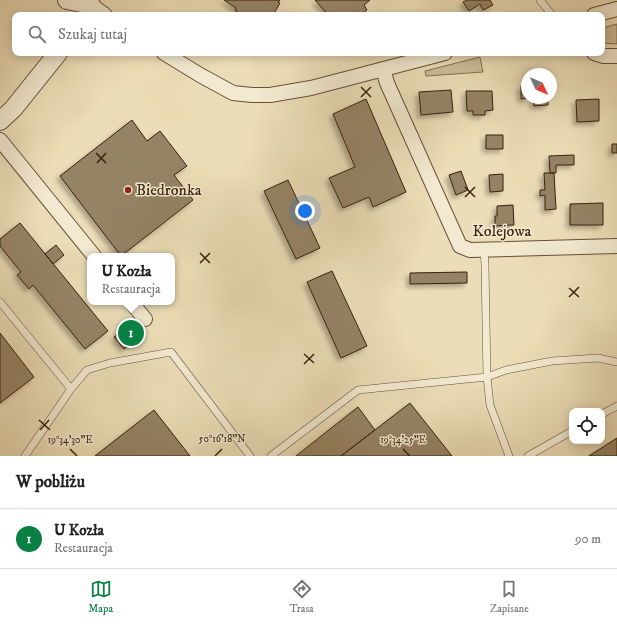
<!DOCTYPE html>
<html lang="pl">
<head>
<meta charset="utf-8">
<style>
	body { margin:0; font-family:"IM FELL DW Pica",serif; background:#f2f2f2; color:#222 }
	.controls { position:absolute; right:12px; bottom:12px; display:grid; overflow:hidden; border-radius:8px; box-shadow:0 2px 10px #0003 }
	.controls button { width:36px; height:36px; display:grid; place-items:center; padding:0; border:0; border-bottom:1px solid #e0e0e0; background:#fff; color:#222; font:20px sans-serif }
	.compass { position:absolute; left:521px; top:68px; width:36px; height:36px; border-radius:50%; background:#fff; box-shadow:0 2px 10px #0003; rotate:134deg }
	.you { position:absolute; left:305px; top:211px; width:14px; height:14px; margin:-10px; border:3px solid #fff; border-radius:50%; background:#1a73e8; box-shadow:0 0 0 6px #1a73e833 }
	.badge { display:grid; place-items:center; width:26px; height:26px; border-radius:50%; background:#0b8043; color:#fff; font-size:13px; font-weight:700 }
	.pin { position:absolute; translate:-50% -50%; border:2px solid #fff; box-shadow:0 1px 4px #0006 }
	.popup { position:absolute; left:87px; top:253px; width:88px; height:52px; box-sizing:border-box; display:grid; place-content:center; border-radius:8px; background:#fff; filter:drop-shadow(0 1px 3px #0005); font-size:13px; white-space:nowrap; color:#767676 }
	.popup b { font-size:15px; color:#222 }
	.popup::after { content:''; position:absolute; left:50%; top:100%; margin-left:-8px; border:8px solid transparent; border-top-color:#fff }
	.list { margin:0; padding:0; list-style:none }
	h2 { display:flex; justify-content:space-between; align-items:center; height:52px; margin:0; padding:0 16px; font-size:17px }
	h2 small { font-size:13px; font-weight:400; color:#767676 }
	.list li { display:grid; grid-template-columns:26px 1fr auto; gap:12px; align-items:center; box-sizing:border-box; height:60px; padding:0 16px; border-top:1px solid #e0e0e0 }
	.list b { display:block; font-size:15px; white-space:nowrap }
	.list p { margin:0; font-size:13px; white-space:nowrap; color:#767676 }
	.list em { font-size:13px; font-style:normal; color:#767676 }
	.icon { flex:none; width:22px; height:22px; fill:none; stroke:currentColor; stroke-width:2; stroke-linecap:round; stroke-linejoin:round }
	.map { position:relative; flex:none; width:617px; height:456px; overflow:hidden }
	.search { position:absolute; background:#fff; box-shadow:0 2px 10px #0003; left:12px; right:12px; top:12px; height:44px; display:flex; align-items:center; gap:10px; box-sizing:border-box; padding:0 14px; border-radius:8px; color:#767676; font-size:15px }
	.sheet { height:112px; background:#fff }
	nav { display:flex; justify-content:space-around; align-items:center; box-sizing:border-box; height:56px; border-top:1px solid #e0e0e0; background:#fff; font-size:11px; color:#767676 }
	nav a { display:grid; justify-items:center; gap:2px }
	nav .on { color:#0b8043 }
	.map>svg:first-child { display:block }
	.green { fill:#cdbd9a; stroke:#826f54 }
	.building { fill:#958365; stroke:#38210d; filter:url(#shadow) }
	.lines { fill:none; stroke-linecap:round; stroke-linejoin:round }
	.service-casing { stroke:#655038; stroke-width:8 }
	.minor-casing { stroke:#655038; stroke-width:16 }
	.tertiary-casing { stroke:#655038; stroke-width:20 }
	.service { stroke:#f2e9d0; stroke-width:7 }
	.minor { stroke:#f2e9d0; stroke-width:14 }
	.tertiary { stroke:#f2e9d0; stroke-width:18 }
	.ticks { fill:none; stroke:#38210d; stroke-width:1.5 }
	.poi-dot { fill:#8f2418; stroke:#f2e9d0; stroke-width:1.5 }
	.labels { text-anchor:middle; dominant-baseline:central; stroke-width:3; stroke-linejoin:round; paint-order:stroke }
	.poi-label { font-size:16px; fill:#38210d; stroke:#f2e9d0; text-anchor:start }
	.street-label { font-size:16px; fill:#38210d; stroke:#f2e9d0 }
	.ticks-label { font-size:10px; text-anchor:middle; fill:#38210d; stroke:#f2e9d0; stroke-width:3; stroke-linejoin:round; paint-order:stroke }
</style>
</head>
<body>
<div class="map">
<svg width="617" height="456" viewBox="0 0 617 456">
	<defs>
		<filter id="shadow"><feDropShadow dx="-3.5" dy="3.5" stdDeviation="2" flood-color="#0004"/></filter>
	</defs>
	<rect width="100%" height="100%" fill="#ebddb7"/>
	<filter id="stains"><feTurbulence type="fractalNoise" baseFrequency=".005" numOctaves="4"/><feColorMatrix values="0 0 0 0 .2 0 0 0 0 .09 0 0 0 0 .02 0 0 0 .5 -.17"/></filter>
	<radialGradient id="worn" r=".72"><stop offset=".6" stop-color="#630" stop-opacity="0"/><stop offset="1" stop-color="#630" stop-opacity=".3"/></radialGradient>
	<path class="green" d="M 617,24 L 617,44 L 602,43 L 602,28 Z
		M 480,57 L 483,72 L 426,76 L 425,71 Z"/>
	<path class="building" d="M 224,0 L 280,0 L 278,2 L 280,3 L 273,15 L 242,15 L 235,10 L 236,8 Z
		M 315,0 L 370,0 L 364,5 L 367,10 L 362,14 L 363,15 L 328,15 Z
		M 467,0 L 490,0 L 493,5 L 483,10 L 480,4 L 469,11 L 463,2 Z
		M 521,86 L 527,86 L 527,98 L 548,98 L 548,105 L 534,106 L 533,98 L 521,99 Z
		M 451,90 L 453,112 L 421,115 L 419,92 Z
		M 466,91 L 492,91 L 493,110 L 485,111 L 485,115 L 473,115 L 473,111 L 467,111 Z
		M 366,99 L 406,192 L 373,207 L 369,197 L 343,208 L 329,178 L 355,167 L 333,114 Z
		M 599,99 L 599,121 L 577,122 L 576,100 Z
		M 132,120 L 147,141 L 160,131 L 187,166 L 174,175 L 193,200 L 121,256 L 60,176 Z
		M 486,135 L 503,135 L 503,149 L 486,149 Z
		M 612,144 L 617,144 L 617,153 L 612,153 Z
		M 574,155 L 574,165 L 556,165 L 556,173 L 550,173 L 549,156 Z
		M 461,171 L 468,190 L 456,195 L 449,175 Z
		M 544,173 L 554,173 L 556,209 L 545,210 L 545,195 L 540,196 L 540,190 L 545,190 Z
		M 503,174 L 503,191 L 490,192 L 489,175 Z
		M 288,180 L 320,248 L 296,259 L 264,191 Z
		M 603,203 L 603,225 L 570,225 L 570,204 Z
		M 513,205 L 514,225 L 495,226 L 495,216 L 497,216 L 497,206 Z
		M 20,223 L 108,331 L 85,349 L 33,285 L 29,289 L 17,275 L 21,272 L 0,246 L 0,239 Z
		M 56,245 L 64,255 L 53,264 L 45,254 Z
		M 332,271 L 367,346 L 341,358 L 307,282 Z
		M 467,272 L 467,283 L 410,284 L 410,273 Z
		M 135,320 L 145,332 L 124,349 L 114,337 Z
		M 0,333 L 34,377 L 0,403 Z
		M 410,403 L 452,456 L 341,456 L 375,430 Z
		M 358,407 L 375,430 L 341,456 L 296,456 Z
		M 154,410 L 190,456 L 95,456 Z
		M 617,438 L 617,456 L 589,456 Z"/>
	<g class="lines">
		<defs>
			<path id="service" d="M 540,0 L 552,15
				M 484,249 L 485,265 L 487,377 L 490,405 L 509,456
				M 0,302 L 71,389 L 25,456
				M 71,389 L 87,370 L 110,363 L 171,352 L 250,456
				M 602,414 L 617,406
				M 271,456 L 358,390 L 487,377 L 506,370 L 552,361 L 598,358 L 617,362
				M 528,456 L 572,431"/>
			<path id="minor" d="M 91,5 L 105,15
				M 594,15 L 617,9
				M 164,53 L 200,75 L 233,93 L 252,95 L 270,95 L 311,88 L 445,53
				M 594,53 L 604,56 L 617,56
				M 383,69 L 387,83 L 460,246 L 470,250 L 617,246
				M 0,140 L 94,256
				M 131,302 L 145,319"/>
			<path id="tertiary" d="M 67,0 L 91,5
				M 0,121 L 13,109 L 58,53"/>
		</defs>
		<use href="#service" class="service-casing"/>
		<use href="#minor" class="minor-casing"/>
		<use href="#tertiary" class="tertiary-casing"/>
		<use href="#service" class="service"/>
		<use href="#minor" class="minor"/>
		<use href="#tertiary" class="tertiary"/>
	</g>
	<path class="ticks" d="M 361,87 L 371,97M 361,97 L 371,87M 96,153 L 106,163M 97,163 L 106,153M 465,187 L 475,197M 465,197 L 475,187M 200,253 L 210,263M 200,263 L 210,253M 569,288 L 579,297M 569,297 L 579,287M 304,354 L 314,363M 304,364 L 314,354M 39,420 L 50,430M 40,430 L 49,420M 70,449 L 77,456M 403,449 L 410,456M 215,456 L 222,449"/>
	<circle class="poi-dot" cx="128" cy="190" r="4"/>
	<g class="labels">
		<g class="poi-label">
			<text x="136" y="190">Biedronka</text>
		</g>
		<g class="street-label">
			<text x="502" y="231">Kolejowa</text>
		</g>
	</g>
	<g class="ticks-label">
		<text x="222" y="442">50°16'18"N</text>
		<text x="70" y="443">19°34'30"E</text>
		<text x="403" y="443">19°34'25"E</text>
	</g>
	<rect width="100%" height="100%" filter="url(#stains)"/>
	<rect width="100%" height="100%" fill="url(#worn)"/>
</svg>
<div class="controls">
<button><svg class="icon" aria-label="locate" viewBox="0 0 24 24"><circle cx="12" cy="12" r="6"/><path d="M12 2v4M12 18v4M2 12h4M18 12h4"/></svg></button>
</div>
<svg class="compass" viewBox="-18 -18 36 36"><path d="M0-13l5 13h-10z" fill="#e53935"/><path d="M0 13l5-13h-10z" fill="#767676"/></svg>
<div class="you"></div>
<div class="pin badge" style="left:131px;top:333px">1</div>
<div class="popup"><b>U Kozła</b>Restauracja</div>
<div class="search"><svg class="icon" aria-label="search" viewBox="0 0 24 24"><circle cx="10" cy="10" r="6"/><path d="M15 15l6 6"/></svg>Szukaj tutaj</div>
</div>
<section class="sheet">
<h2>W pobliżu<small></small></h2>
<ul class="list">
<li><span class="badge">1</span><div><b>U Kozła</b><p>Restauracja</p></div><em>90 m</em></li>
</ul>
</section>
<nav>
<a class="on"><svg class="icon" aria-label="map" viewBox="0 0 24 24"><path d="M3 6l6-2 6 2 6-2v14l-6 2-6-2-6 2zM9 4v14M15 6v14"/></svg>Mapa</a>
<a><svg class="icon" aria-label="directions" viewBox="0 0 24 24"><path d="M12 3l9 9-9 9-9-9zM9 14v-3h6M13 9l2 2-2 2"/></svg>Trasa</a>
<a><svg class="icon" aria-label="saved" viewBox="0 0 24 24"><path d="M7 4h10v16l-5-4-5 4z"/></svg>Zapisane</a>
</nav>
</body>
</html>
